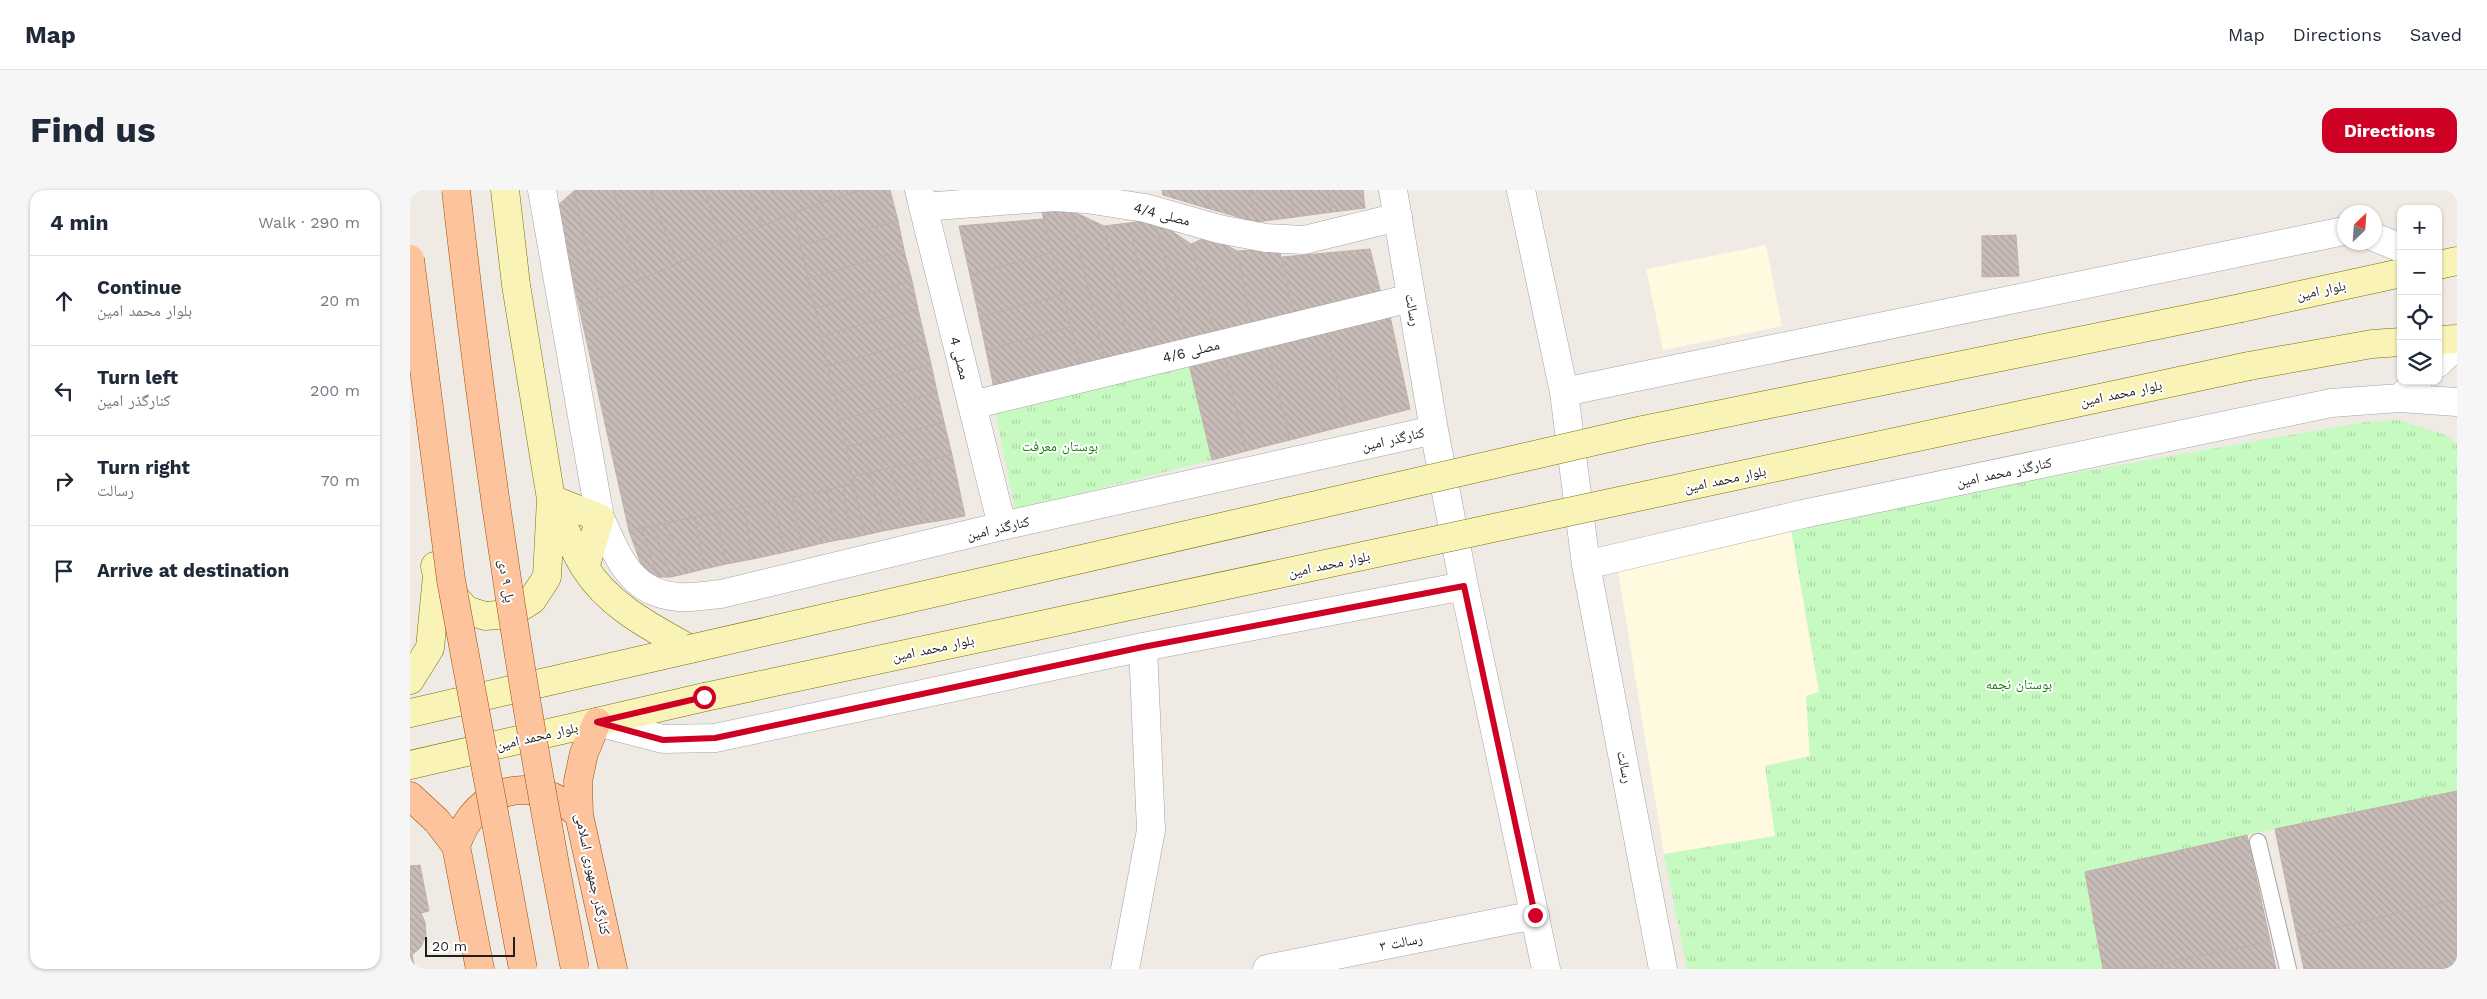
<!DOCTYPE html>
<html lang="en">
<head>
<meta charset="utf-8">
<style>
	body { margin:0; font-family:"Work Sans","Noto Naskh Arabic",sans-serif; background:#f6f6f7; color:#1f2937 }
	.controls { position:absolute; right:15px; top:15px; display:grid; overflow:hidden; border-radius:10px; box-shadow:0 1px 4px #0004 }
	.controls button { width:45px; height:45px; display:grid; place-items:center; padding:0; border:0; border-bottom:1px solid #e0e1e3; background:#fff; color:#1f2937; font:25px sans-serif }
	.compass { position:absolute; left:1927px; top:15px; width:45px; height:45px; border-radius:50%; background:#fff; box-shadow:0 1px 4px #0004; rotate:25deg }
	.scale { position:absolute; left:15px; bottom:12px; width:90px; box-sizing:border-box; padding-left:5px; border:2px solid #1f1f1f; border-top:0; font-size:14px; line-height:18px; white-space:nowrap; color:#1f1f1f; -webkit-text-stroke:4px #fff; paint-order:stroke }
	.stop { position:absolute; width:15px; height:15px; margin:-11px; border:4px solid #ce0023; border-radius:50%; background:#fff }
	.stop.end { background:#ce0023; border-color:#fff; box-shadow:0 1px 5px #0008 }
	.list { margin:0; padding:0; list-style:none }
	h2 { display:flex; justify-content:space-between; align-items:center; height:65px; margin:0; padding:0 20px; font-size:21px }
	h2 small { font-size:16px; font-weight:400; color:#747a83 }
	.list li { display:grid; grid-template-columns:32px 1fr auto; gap:15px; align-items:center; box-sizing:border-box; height:90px; padding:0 20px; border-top:1px solid #e0e1e3 }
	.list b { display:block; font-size:19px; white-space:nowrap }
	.list p { margin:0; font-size:16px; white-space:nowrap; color:#747a83 }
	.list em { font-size:16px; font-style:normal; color:#747a83 }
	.icon { flex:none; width:28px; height:28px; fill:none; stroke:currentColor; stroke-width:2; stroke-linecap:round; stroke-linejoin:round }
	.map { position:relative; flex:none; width:2047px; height:779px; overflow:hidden; border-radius:15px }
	header { display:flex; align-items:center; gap:30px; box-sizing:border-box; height:70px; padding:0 25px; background:#fff; border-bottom:1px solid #e0e1e3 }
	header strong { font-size:24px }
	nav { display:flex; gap:28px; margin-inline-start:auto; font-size:18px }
	.intro { display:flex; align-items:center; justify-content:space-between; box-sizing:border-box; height:120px; padding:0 30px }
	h1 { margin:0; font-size:35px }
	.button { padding:12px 22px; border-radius:15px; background:#ce0023; color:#fff; font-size:18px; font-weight:700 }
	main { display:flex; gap:30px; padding:0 30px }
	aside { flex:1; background:#fff; border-radius:15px; box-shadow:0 1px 4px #0004 }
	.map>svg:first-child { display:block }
	.education { fill:#fffadf }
	.park { fill:url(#park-tufts) }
	.building { fill:url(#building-back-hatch); stroke:#c2aea7 }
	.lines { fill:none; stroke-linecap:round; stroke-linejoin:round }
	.service-casing { stroke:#a3a3a3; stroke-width:18 }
	.minor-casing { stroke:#a3a3a3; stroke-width:29 }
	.tertiary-casing { stroke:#a3a3a3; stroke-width:29 }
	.secondary-casing { stroke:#787103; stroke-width:29 }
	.primary-casing { stroke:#9a4d00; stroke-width:29 }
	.service { stroke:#fff; stroke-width:16 }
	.minor { stroke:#fff; stroke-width:28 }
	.tertiary { stroke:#fff; stroke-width:28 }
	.secondary { stroke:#faf3b8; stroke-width:28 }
	.primary { stroke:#fdc39d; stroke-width:28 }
	.secondary-bridge-casing { stroke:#787103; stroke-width:29; stroke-linecap:butt }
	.primary-bridge-casing { stroke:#9a4d00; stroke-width:29; stroke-linecap:butt }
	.secondary-bridge { stroke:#faf3b8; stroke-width:28 }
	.primary-bridge { stroke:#fdc39d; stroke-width:28 }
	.route { stroke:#ce0023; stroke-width:6 }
	.labels { text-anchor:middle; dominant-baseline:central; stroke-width:4; stroke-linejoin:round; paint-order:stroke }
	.street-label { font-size:14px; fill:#1f1f1f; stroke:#fff }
	.park-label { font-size:14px; fill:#147f0a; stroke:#fff }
</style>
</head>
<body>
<header>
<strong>Map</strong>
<nav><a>Map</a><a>Directions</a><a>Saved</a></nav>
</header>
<div class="intro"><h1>Find us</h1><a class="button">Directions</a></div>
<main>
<aside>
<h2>4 min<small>Walk · 290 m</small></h2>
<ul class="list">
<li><svg class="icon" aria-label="ahead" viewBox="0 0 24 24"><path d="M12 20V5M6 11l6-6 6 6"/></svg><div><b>Continue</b><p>بلوار محمد امین</p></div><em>20 m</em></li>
<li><svg class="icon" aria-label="left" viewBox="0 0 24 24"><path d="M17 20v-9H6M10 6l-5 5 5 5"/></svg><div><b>Turn left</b><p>کنارگذر امین</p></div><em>200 m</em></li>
<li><svg class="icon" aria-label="right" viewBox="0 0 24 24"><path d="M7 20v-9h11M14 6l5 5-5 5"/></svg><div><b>Turn right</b><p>رسالت</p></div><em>70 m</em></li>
<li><svg class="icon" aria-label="arrive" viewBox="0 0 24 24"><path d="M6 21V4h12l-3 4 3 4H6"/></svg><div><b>Arrive at destination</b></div></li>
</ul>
</aside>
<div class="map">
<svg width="2047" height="779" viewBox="0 0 2047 779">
	<defs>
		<pattern id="park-tufts" width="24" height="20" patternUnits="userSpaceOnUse" patternTransform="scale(1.25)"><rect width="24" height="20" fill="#c6fac1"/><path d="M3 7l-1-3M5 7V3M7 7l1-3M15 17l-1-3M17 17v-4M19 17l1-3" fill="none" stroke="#aad6a5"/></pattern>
		<pattern id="building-back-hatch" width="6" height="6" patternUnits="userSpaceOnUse" patternTransform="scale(1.25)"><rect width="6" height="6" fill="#c8bcb8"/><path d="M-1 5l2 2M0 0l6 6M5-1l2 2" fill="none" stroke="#aba19e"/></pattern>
	</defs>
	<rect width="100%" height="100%" fill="#f0eae5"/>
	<path class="education" d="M 1356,55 L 1372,136 L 1253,160 L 1236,79 Z
		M 1380,333 L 1409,502 L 1396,507 L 1400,566 L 1355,576 L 1366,646 L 1254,664 L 1206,369 Z"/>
	<path class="park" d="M 779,174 L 802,270 L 605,320 L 585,220 Z
		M 1988,230 L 2036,245 L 2047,254 L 2047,601 L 1837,645 L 1675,682 L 1693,779 L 1277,779 L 1254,664 L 1365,646 L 1355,576 L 1400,566 L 1396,506 L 1409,502 L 1380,333 L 1954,232 Z"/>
	<path class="building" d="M 166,0 L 203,0 L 230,90 L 189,108 L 164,1 Z
		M 203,0 L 240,0 L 267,74 L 230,90 Z
		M 240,0 L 295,0 L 311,54 L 267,74 Z
		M 295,0 L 339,0 L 352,36 L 311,54 Z
		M 339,0 L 406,0 L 412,13 L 352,36 Z
		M 406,0 L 451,0 L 412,13 Z
		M 451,0 L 480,0 L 488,31 L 391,55 L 383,22 Z
		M 752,0 L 797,0 L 800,19 L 753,5 Z
		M 797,0 L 839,0 L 846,32 L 800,19 Z
		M 839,0 L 880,0 L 885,27 L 846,32 Z
		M 880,0 L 918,0 L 922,22 L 885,27 Z
		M 918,0 L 953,0 L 955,18 L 922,22 Z
		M 164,1 L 189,108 L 169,117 L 146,17 Z
		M 660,20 L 695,172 L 671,177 L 632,22 Z
		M 660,20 L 694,36 L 721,165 L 695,172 Z
		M 383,22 L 444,294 L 219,341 L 169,117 Z
		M 634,29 L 642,63 L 560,85 L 549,36 Z
		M 744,29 L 777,152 L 748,160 L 719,33 Z
		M 744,29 L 781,54 L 806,146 L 777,152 Z
		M 488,31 L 494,60 L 398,89 L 391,55 Z
		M 719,33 L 748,160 L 721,165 L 694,36 Z
		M 1606,45 L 1609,86 L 1572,87 L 1572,46 Z
		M 800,46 L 827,61 L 842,137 L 806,146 L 781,54 Z
		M 869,59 L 885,128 L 842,137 L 827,61 Z
		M 960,59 L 972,108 L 885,128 L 872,67 Z
		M 494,60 L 502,91 L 405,118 L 398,89 Z
		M 642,63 L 653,105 L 569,127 L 560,85 Z
		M 502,91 L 508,119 L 411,146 L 405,118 Z
		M 653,105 L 661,137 L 576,160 L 569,127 Z
		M 508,119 L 515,149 L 418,176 L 411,146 Z
		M 980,126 L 1000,219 L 938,235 L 916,142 Z
		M 661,137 L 671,177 L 584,198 L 576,160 Z
		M 916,142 L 938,235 L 880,250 L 857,155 Z
		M 515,149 L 521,174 L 424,204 L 418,176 Z
		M 857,155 L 880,250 L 836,261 L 814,166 Z
		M 814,166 L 836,261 L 802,270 L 779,174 Z
		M 521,174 L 527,202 L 430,230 L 424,204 Z
		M 527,202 L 534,232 L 436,257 L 430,230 Z
		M 534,232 L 542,265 L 442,286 L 436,257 Z
		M 542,265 L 555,326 L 528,331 L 517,270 Z
		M 517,270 L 528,331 L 514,333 L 502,273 Z
		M 502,273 L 514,333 L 494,337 L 481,278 Z
		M 481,278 L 494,337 L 473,341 L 460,282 Z
		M 460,282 L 473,341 L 455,345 L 442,286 Z
		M 444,294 L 455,345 L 441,348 L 433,296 Z
		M 433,296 L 441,348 L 428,350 L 417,300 Z
		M 417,300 L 428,350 L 413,353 L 403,303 Z
		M 403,303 L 413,353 L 392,358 L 382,307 Z
		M 382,307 L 392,358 L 375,362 L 364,311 Z
		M 364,311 L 375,362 L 343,369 L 334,317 Z
		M 334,317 L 343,369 L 316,374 L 306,323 Z
		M 306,323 L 316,374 L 294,379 L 285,327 Z
		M 285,327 L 294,379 L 278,383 L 255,333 Z
		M 255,333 L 278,383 L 261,387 L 243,335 Z
		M 243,335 L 261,387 L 248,387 L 231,337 Z
		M 231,337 L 248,387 L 235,385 L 219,341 Z
		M 2047,601 L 2047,709 L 1887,747 L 1865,639 Z
		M 1837,645 L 1860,751 L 1728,779 L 1693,779 L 1675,682 Z
		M 10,675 L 19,721 L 11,723 L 15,732 L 16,745 L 11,757 L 2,765 L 5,779 L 0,779 L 0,676 Z
		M 2047,709 L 2047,779 L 1894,779 L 1887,747 Z
		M 1860,751 L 1866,779 L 1728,779 Z"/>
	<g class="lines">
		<defs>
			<path id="service" d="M 1848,652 L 1878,779"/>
			<path id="minor" d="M 509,0 L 592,336
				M 513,17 L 644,7 L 676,9 L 735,18 L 809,39 L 856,48 L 894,50 L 988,27
				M 562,215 L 1001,108
				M 715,779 L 741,640 L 733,457
				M 857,779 L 1125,725"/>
			<path id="tertiary" d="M 132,0 L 190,328 C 208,366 220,404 269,407 C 282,408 298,405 311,404 L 592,336 L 1024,240
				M 983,0 L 1024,240 L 1054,396 L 1136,779
				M 1111,0 L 1154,202 L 1176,375 L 1253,779
				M 1964,47 L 1991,58
				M 2028,173 L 2047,155
				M 1154,202 L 1934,41
				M 1990,208 L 2047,212
				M 1176,375 L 1393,324 L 1921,213 L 1990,208 L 2008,191
				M 187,532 L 253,549 L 305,548 L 733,457 L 1054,396"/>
			<path id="secondary" d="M 2028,75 L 2047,71
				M 1831,118 L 1991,83
				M 2028,150 L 2047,149
				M 1839,176 L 1962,154 L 1991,152
				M 141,309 L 190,328 L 175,378
				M 143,312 C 153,334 162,358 175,378 C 200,417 241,437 280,459
				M 36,397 L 56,420 L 75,426 L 100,424 L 122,410 L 137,387 L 141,309 L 106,95 L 95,0
				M 0,490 L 20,458 L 27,386 L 25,376
				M 0,523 L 280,459
				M 0,575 L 295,507"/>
			<path id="primary" d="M 187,532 L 174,563 L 168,591 L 169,625 L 203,779
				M 0,606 L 27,631 L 46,656 L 70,779
				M 46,656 C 66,596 124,582 169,625"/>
		</defs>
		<use href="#service" class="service-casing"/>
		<use href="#minor" class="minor-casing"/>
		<use href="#tertiary" class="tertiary-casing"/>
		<use href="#secondary" class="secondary-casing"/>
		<use href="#primary" class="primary-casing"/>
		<use href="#service" class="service"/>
		<use href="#minor" class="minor"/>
		<use href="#tertiary" class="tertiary"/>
		<use href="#secondary" class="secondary"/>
		<use href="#primary" class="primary"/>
		<defs>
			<path id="secondary-bridge" d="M 280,459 L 1233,240 L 1831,118
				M 295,507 L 1839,176"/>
			<path id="primary-bridge" d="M 46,0 C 75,261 114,522 165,779
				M 0,69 L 41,390 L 113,779"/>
		</defs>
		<use href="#secondary-bridge" class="secondary-bridge-casing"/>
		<use href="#primary-bridge" class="primary-bridge-casing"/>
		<use href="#secondary-bridge" class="secondary-bridge"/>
		<use href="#primary-bridge" class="primary-bridge"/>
	</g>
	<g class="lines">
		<path class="route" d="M 294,507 L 187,532 L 253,550 L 305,548 L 733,457 L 1054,396 L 1125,725"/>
	</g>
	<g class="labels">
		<g class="street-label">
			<text transform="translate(752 24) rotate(14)">مصلی 4/4</text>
			<text transform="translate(1911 100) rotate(-12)">بلوار امین</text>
			<text transform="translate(1003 120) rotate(80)">رسالت</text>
			<text transform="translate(781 161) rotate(-14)">مصلی 4/6</text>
			<text transform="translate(550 168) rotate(76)">مصلی 4</text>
			<text transform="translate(1711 203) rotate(-12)">بلوار محمد امین</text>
			<text transform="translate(983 249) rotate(-13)">کنارگذر امین</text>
			<text transform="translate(1594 282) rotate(-12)">کنارگذر محمد امین</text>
			<text transform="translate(1315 289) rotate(-12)">بلوار محمد امین</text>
			<text transform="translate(588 338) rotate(-13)">کنارگذر امین</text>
			<text transform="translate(919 374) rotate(-12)">بلوار محمد امین</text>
			<text transform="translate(97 391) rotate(81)">پل ۹ دی</text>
			<text transform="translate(523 458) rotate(-12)">بلوار محمد امین</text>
			<text transform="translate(127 546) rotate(-13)">بلوار محمد امین</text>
			<text transform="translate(1215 577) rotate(79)">رسالت</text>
			<text transform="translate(183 684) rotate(78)">کنارگذر جمهوری اسلامی</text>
			<text transform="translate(991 752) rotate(-11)">رسالت ۳</text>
		</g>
		<g class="park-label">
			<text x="650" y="256">بوستان معرفت</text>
			<text x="1609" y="494">بوستان نجمه</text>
		</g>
	</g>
</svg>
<div class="controls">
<button>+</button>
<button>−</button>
<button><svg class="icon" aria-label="locate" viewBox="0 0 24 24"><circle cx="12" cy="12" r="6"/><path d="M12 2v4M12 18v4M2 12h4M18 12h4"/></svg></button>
<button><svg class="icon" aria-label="layers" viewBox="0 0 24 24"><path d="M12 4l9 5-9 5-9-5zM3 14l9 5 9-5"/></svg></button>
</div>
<svg class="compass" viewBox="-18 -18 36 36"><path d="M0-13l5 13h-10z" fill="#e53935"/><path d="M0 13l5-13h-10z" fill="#747a83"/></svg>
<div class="scale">20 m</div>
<div class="stop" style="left:294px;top:507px"></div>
<div class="stop end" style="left:1125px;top:725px"></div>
</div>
</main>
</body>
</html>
